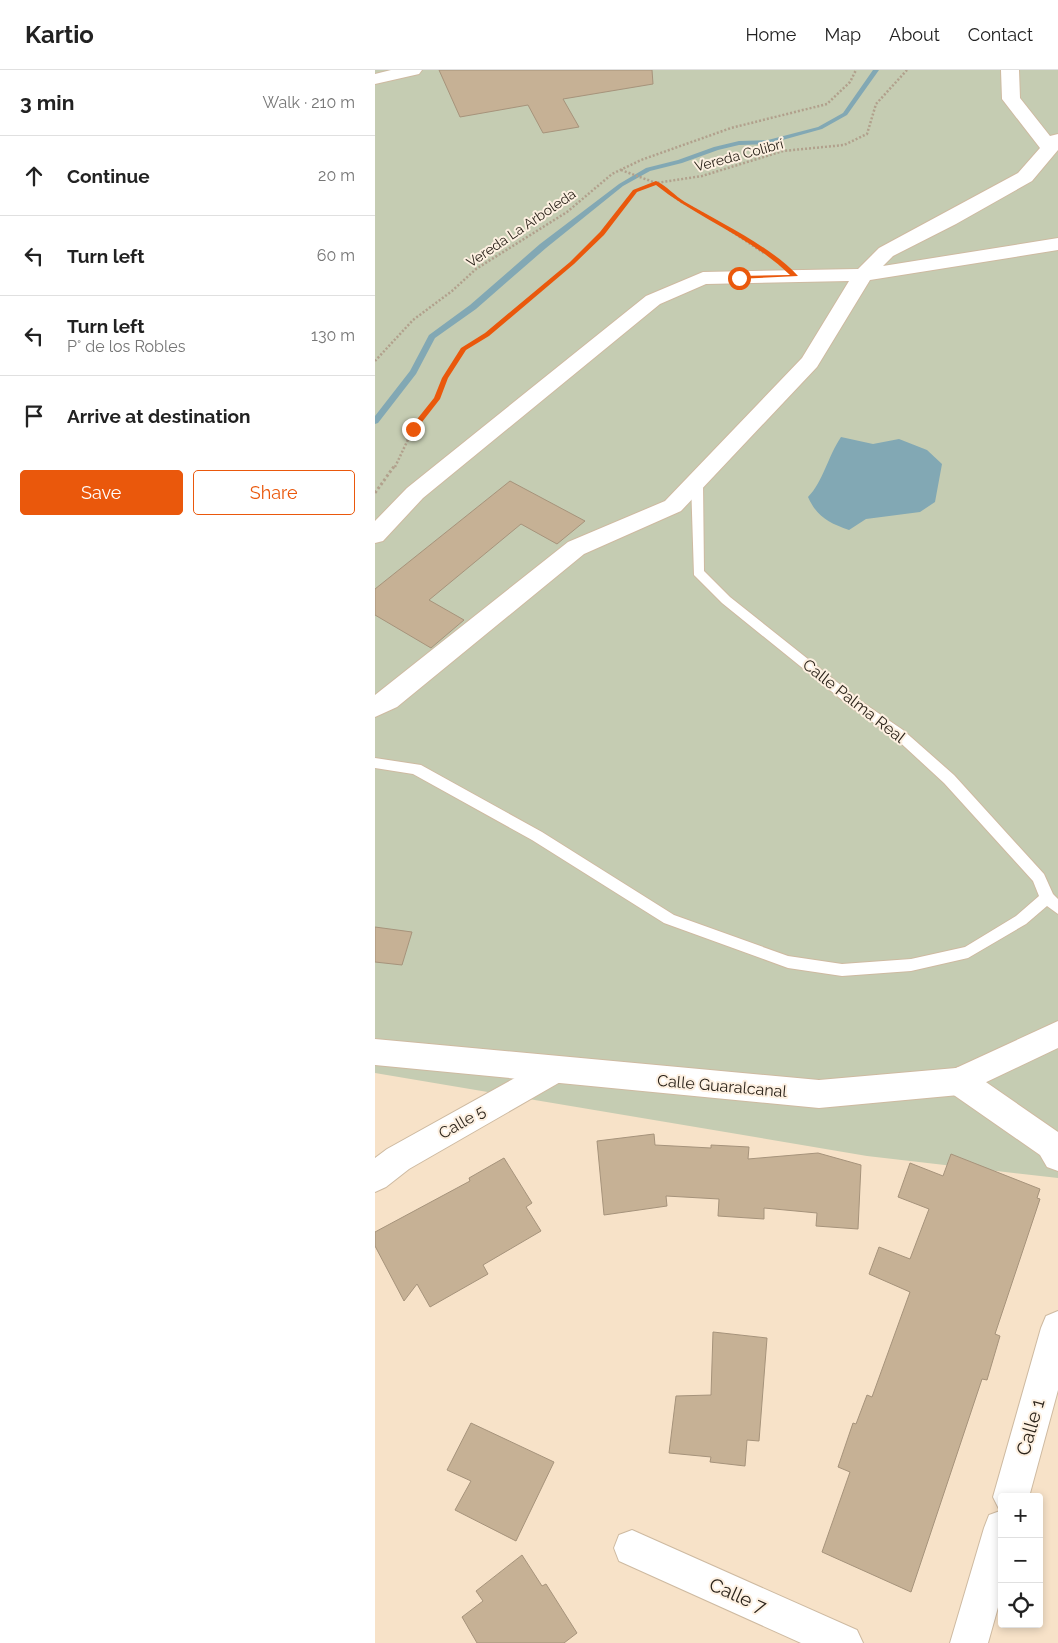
<!DOCTYPE html>
<html lang="en">
<head>
<meta charset="utf-8">
<style>
	body { margin:0; font-family:Raleway,sans-serif; background:#f2f2f2; color:#222 }
	.controls { position:absolute; right:15px; bottom:15px; display:grid; overflow:hidden; border-radius:5px; box-shadow:0 2px 8px #0003 }
	.controls button { width:45px; height:45px; display:grid; place-items:center; padding:0; border:0; border-bottom:1px solid #e0e0e0; background:#fff; color:#222; font:25px sans-serif }
	.stop { position:absolute; width:15px; height:15px; margin:-11px; border:4px solid #ea580c; border-radius:50%; background:#fff }
	.stop.end { background:#ea580c; border-color:#fff; box-shadow:0 1px 5px #0008 }
	.list { margin:0; padding:0; list-style:none }
	h2 { display:flex; justify-content:space-between; align-items:center; height:65px; margin:0; padding:0 20px; font-size:21px }
	h2 small { font-size:16px; font-weight:400; color:#767676 }
	.list li { display:grid; grid-template-columns:32px 1fr auto; gap:15px; align-items:center; box-sizing:border-box; height:80px; padding:0 20px; border-top:1px solid #e0e0e0 }
	.list b { display:block; font-size:19px; white-space:nowrap }
	.list p { margin:0; font-size:16px; white-space:nowrap; color:#767676 }
	.list em { font-size:16px; font-style:normal; color:#767676 }
	.actions { display:flex; gap:10px; padding:15px 20px }
	.actions a { flex:1; padding:11px 0; border:1px solid #ea580c; border-radius:5px; text-align:center; font-size:18px; color:#ea580c }
	.actions .main { background:#ea580c; color:#fff }
	.icon { flex:none; width:28px; height:28px; fill:none; stroke:currentColor; stroke-width:2; stroke-linecap:round; stroke-linejoin:round }
	.map { position:relative; flex:none; width:683px; height:1573px; overflow:hidden }
	header { display:flex; align-items:center; gap:30px; box-sizing:border-box; height:70px; padding:0 25px; background:#fff; border-bottom:1px solid #e0e0e0 }
	header strong { font-size:24px }
	nav { display:flex; gap:28px; margin-inline-start:auto; font-size:18px }
	main { display:flex }
	aside { flex:1; background:#fff }
	.map>svg:first-child { display:block }
	.green { fill:#c5ccb2 }
	.water { fill:#82a8b4 }
	.lines { fill:none; stroke-linecap:round; stroke-linejoin:round }
	.stream { fill:#82a8b4; fill-rule:evenodd }
	.building { fill:#c6b195; stroke:#a6937b }
	.service-casing { stroke:#cebaa1; stroke-width:2 }
	.minor-casing { stroke:#cebaa1; stroke-width:2 }
	.tertiary-casing { stroke:#cebaa1; stroke-width:2 }
	.path-far1 { stroke:#b1a08c; stroke-width:2.5; stroke-dasharray:2 2; stroke-linecap:butt }
	.path { stroke:#b1a08c; stroke-width:3; stroke-dasharray:2.5 2.5; stroke-linecap:butt }
	.service { fill:#fff; fill-rule:evenodd }
	.minor { fill:#fff; fill-rule:evenodd }
	.tertiary { fill:#fff; fill-rule:evenodd }
	.route { fill:#ea580c }
	.labels { text-anchor:middle; dominant-baseline:central; stroke-width:4; stroke-linejoin:round; paint-order:stroke }
	.far-street-label { font-size:14px; fill:#2b231a; stroke:#fdf0e1 }
	.street-label { font-size:16px; fill:#2b231a; stroke:#fdf0e1 }
	.near-street-label { font-size:19px; fill:#2b231a; stroke:#fdf0e1 }
</style>
</head>
<body>
<header>
<strong>Kartio</strong>
<nav><a>Home</a><a>Map</a><a>About</a><a>Contact</a></nav>
</header>
<main>
<aside>
<h2>3 min<small>Walk · 210 m</small></h2>
<ul class="list">
<li><svg class="icon" aria-label="ahead" viewBox="0 0 24 24"><path d="M12 20V5M6 11l6-6 6 6"/></svg><div><b>Continue</b></div><em>20 m</em></li>
<li><svg class="icon" aria-label="left" viewBox="0 0 24 24"><path d="M17 20v-9H6M10 6l-5 5 5 5"/></svg><div><b>Turn left</b></div><em>60 m</em></li>
<li><svg class="icon" aria-label="left" viewBox="0 0 24 24"><path d="M17 20v-9H6M10 6l-5 5 5 5"/></svg><div><b>Turn left</b><p>P° de los Robles</p></div><em>130 m</em></li>
<li><svg class="icon" aria-label="arrive" viewBox="0 0 24 24"><path d="M6 21V4h12l-3 4 3 4H6"/></svg><div><b>Arrive at destination</b></div></li>
</ul>
<div class="actions"><a class="main">Save</a><a>Share</a></div>
</aside>
<div class="map">
<svg width="683" height="1573" viewBox="0 0 683 1573">
	<rect width="100%" height="100%" fill="#f7e2c8"/>
	<path class="green" d="M 0,0 L 683,0 L 683,1108 L 492,1086 L 0,1003 Z"/>
	<path class="water" d="M 466,367 L 498,374 L 524,369 L 552,380 L 567,394 L 560,432 L 545,442 L 491,449 L 474,460 C 454,453 442,447 433,427 C 448,412 453,386 466,367 Z"/>
	<g class="lines">
		<path class="stream" d="M 498,0 L 504,0 L 472,45 L 447,59 L 393,74 L 364,75 L 343,80 L 307,93 L 275,101 L 248,116 L 171,178 L 101,239 L 60,268 L 41,304 L 3,353 L 0,354 L 0,346 L 35,301 L 54,265 L 95,235 L 165,174 L 244,114 L 271,98 L 303,90 L 339,77 L 364,71 L 393,70 L 443,57 L 468,43 Z"/>
	</g>
	<path class="building" d="M 64,0 L 277,0 L 278,14 L 188,29 L 204,57 L 168,63 L 153,35 L 85,47 Z
		M 135,411 L 210,451 L 182,474 L 146,454 L 54,530 L 89,550 L 56,578 L 0,545 L 0,519 Z
		M 0,857 L 37,862 L 27,895 L 0,892 Z
		M 279,1064 L 280,1075 L 336,1078 L 336,1075 L 374,1077 L 373,1089 L 443,1083 L 486,1095 L 483,1159 L 441,1156 L 442,1143 L 389,1138 L 389,1149 L 343,1146 L 344,1129 L 291,1126 L 292,1136 L 229,1145 L 222,1071 Z
		M 576,1084 L 665,1119 L 662,1128 L 665,1129 L 620,1264 L 625,1266 L 612,1310 L 607,1309 L 536,1522 L 447,1482 L 475,1402 L 463,1397 L 478,1353 L 481,1354 L 492,1325 L 497,1327 L 535,1222 L 494,1204 L 504,1177 L 535,1189 L 554,1139 L 523,1127 L 535,1093 L 568,1106 Z
		M 129,1088 L 157,1133 L 151,1137 L 166,1161 L 108,1195 L 113,1204 L 55,1237 L 42,1214 L 29,1231 L 0,1176 L 0,1162 L 95,1111 L 94,1108 Z
		M 338,1262 L 392,1268 L 384,1371 L 372,1370 L 370,1396 L 335,1392 L 336,1387 L 294,1383 L 301,1326 L 336,1325 Z
		M 96,1353 L 179,1392 L 141,1471 L 80,1440 L 96,1411 L 72,1400 Z
		M 147,1485 L 167,1516 L 171,1514 L 202,1563 L 189,1573 L 102,1573 L 87,1547 L 108,1531 L 101,1521 Z"/>
	<g class="lines">
		<defs>
			<path id="service" d="M 322,408 L 328,412 L 329,501 L 355,527 L 487,632 L 528,660 L 579,705 L 669,804 L 678,824 L 683,829 L 683,844 L 672,836 L 651,854 L 593,888 L 536,901 L 467,906 L 413,898 L 289,853 L 157,770 L 38,704 L 0,698 L 0,688 L 46,695 L 167,762 L 299,845 L 413,886 L 467,894 L 536,889 L 590,877 L 641,846 L 664,826 L 658,811 L 569,713 L 518,666 L 477,638 L 347,533 L 319,505 L 316,412 Z"/>
			<path id="minor" d="M 16,0 L 47,0 L 44,4 L 0,14 L 0,4 Z
				M 626,0 L 644,0 L 645,28 L 675,66 L 683,64 L 683,80 L 657,111 L 581,154 L 518,186 L 508,196 L 683,168 L 683,180 L 495,210 L 442,297 L 306,441 L 209,484 L 22,637 L 0,647 L 0,625 L 193,472 L 290,431 L 427,288 L 474,211 L 331,214 L 285,234 L 48,428 L 8,471 L 0,473 L 0,451 L 32,418 L 271,226 L 328,202 L 483,199 L 504,178 L 643,103 L 665,78 L 627,29 Z
				M 176,988 L 187,991 L 191,1001 L 187,1011 L 34,1099 L 11,1117 L 0,1122 L 0,1088 L 12,1079 Z
				M 584,997 L 595,1001 L 683,1062 L 683,1101 L 672,1097 L 665,1085 L 573,1021 L 569,1011 L 573,1001 Z
				M 683,1241 L 683,1320 L 654,1427 L 627,1427 L 627,1523 L 613,1573 L 575,1573 L 609,1458 L 614,1445 L 625,1441 L 618,1427 L 666,1258 L 671,1246 Z
				M 257,1460 L 482,1560 L 488,1573 L 426,1573 L 244,1491 L 239,1478 L 244,1465 Z"/>
			<path id="tertiary" d="M 683,951 L 683,978 L 584,1025 L 444,1038 L 0,995 L 0,969 L 444,1010 L 581,998 Z"/>
		</defs>
		<use href="#service" class="service-casing"/>
		<use href="#minor" class="minor-casing"/>
		<use href="#tertiary" class="tertiary-casing"/>
		<path class="path-far1" d="M 246,100 L 281,113 L 305,131 L 344,153 L 389,183
			M 0,291 L 38,250 L 77,221 L 101,199 L 192,142 L 237,104 L 266,90 L 356,58 L 452,34 L 475,12 L 481,0
			M 20,397 L 38,359 L 62,329 L 70,308 L 88,279 L 112,264 L 197,193 L 227,164 L 260,121 L 281,113 L 327,106 L 408,81 L 469,75 L 492,64 L 501,34 L 532,0"/>
		<path class="path" d="M 0,423 L 20,395"/>
		<use href="#service" class="service"/>
		<use href="#minor" class="minor"/>
		<use href="#tertiary" class="tertiary"/>
	</g>
	<path class="route" d="M 281,111 C 292,116 300,126 310,132 C 344,152 397,177 423,206 L 362,209 L 364,206 L 415,205 C 376,167 322,148 281,115 L 262,122 L 229,165 L 199,194 L 114,266 L 91,280 L 73,308 L 65,329 L 40,361 L 35,361 L 35,358 L 59,328 L 67,308 L 86,278 L 110,263 L 195,192 L 225,162 L 258,120 Z"/>
	<g class="labels">
		<g class="far-street-label">
			<text transform="translate(364 85) rotate(-15)">Vereda Colibrí</text>
			<text transform="translate(146 158) rotate(-34)">Vereda La Arboleda</text>
		</g>
		<g class="street-label">
			<text transform="translate(479 631) rotate(38)">Calle Palma Real</text>
			<text transform="translate(347 1016) rotate(5)">Calle Guaralcanal</text>
			<text transform="translate(87 1052) rotate(-30)">Calle 5</text>
		</g>
		<g class="near-street-label">
			<text transform="translate(655 1357) rotate(-74)">Calle 1</text>
			<text transform="translate(363 1525) rotate(24)">Calle 7</text>
		</g>
	</g>
</svg>
<div class="controls">
<button>+</button>
<button>−</button>
<button><svg class="icon" aria-label="locate" viewBox="0 0 24 24"><circle cx="12" cy="12" r="6"/><path d="M12 2v4M12 18v4M2 12h4M18 12h4"/></svg></button>
</div>
<div class="stop" style="left:364px;top:208px"></div>
<div class="stop end" style="left:38px;top:359px"></div>
</div>
</main>
</body>
</html>
